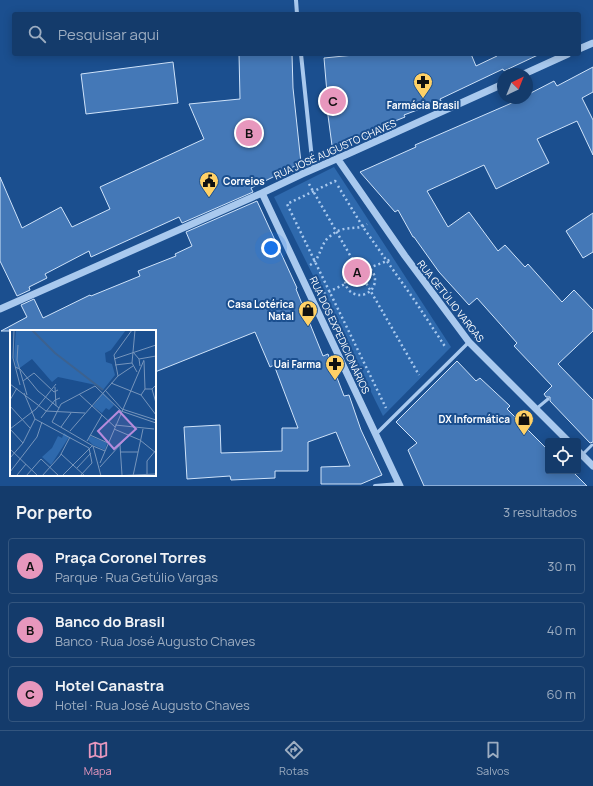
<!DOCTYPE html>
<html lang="pt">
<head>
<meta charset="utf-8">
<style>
	body { margin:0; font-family:Manrope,sans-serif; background:#1d4271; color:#f1f3f6 }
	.controls { position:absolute; right:12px; bottom:12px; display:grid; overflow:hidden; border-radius:4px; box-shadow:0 2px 10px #0003 }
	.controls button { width:36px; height:36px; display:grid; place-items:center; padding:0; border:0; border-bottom:1px solid #33557e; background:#143b6b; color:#f1f3f6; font:20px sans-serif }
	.compass { position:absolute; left:497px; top:68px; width:36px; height:36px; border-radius:50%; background:#143b6b; box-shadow:0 2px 10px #0003; rotate:43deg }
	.you { position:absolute; left:271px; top:248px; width:14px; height:14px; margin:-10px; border:3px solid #fff; border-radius:50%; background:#1a73e8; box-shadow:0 0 0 6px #1a73e833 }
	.badge { display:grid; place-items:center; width:26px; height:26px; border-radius:50%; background:#e797bd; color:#111; font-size:13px; font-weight:700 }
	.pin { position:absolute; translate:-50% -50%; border:2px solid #fff; box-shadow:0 1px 4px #0006 }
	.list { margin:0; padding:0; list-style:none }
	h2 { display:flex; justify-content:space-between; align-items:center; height:52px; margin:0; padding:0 16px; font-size:17px }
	h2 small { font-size:13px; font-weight:400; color:#9dadc1 }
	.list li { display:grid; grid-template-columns:26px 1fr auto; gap:12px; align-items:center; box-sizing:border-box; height:56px; margin:0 8px 8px; padding:0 8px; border:1px solid #33557e; border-radius:4px }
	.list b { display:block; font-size:15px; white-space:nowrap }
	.list p { margin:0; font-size:13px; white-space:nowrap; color:#9dadc1 }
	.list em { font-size:13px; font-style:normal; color:#9dadc1 }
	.icon { flex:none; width:22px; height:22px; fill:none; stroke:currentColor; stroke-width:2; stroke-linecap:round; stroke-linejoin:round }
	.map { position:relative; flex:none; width:593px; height:486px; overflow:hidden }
	.search { position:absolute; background:#143b6b; box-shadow:0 2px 10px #0003; left:12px; right:12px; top:12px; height:44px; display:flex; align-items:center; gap:10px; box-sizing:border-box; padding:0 14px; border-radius:4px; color:#9dadc1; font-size:15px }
	.sheet { height:244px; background:#143b6b }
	nav { display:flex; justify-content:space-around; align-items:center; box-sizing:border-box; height:56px; border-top:1px solid #33557e; background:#143b6b; font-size:11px; color:#9dadc1 }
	nav a { display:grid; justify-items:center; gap:2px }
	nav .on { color:#e797bd }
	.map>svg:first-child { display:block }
	.green { fill:#2e69ad }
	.building { fill:#4478b7; stroke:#cfe3fa }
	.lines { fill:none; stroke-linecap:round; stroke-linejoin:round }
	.path { stroke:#a9c9ee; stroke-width:2.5; stroke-dasharray:2 3; stroke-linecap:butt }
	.service { stroke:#a9c9ee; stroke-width:3 }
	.pedestrian { stroke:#a9c9ee; stroke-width:3.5 }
	.minor { stroke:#a9c9ee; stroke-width:4 }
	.tertiary { stroke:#a9c9ee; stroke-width:7 }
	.labels { text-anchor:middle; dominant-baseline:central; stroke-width:4; stroke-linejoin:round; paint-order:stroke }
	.poi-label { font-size:10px; font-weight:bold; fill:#fff; stroke:#1b4f8f; text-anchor:end }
	.street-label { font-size:10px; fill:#fff; stroke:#1b4f8f }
	.inset-river { fill:none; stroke:#3c6290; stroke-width:2 }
	.inset-road { fill:none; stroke:#7695bc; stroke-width:1 }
	.view { fill:#b68bdc; fill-opacity:0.15; stroke:#b68bdc; stroke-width:2 }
	.inset-edge { fill:none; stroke:#fff; stroke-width:2 }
</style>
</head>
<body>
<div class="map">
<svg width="593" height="486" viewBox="0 0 593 486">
	<rect width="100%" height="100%" fill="#1b4f8f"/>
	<path class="green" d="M 334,167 L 451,347 L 383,416 L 274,197 Z"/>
	<path class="building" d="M 239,54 L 292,54 L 293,88 L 301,163 L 251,188 L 253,192 L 182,223 L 179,217 L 91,257 L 89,251 L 45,274 L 47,278 L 29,287 L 30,290 L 17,296 L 0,261 L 0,177 L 22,228 L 61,207 L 72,227 L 110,209 L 100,187 L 204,139 L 189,104 L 240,99 Z
		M 364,54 L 471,54 L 476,66 L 497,56 L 496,54 L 540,54 L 504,71 L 503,69 L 440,99 L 441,101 L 404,115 L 405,117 L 373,130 L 374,133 L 333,153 L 325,93 L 327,93 L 324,58 Z
		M 173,62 L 178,103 L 86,114 L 81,74 Z
		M 593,67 L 593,92 L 582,98 L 593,120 L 593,155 L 577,121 L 537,139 L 549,163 L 496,189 L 484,165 L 427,191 L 448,227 L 469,212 L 498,251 L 505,245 L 525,267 L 528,264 L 562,302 L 574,290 L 593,310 L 593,331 L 558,364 L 593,400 L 593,442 L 590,443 L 550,401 L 550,397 L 546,397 L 544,394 L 552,386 L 514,346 L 517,343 L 477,298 L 469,305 L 439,272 L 414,237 L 413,237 L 398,210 L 395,212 L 360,172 L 416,147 L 415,145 L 521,99 L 520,98 L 527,98 L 527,95 L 554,81 L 557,86 Z
		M 257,201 L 297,288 L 296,289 L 323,356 L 328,354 L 344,396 L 349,395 L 361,430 L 382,475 L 361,484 L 321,484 L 321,467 L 350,466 L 336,432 L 308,442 L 308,471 L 275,471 L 275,478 L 231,480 L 230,476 L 187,479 L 184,427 L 220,425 L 221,453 L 282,451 L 282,428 L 298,428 L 274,365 L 270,367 L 255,332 L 155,372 L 155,331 L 1,331 L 27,317 L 21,305 L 34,299 L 43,318 L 90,295 L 91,296 L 140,276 L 138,271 L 176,256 L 175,254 L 192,246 L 186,232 Z
		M 593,213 L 593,252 L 583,258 L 566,231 Z
		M 457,361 L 476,381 L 480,378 L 510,406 L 507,409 L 548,450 L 548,471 L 572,471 L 587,486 L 424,486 L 408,450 L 417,443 L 396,422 Z"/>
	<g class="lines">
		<path class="path" d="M 336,182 L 335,181 L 287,204 L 386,408
			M 309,184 L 419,375
			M 338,186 L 363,227 L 415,301 L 446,348
			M345 280a15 15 0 1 1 30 0a15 15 0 1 1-30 0Z
			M 310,265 C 321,259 320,244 329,237 C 345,223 354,232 367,224
			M 369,268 L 392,259
			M 324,294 L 345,284"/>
		<path class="service" d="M 536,409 L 548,399
			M 582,455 L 592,445"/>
		<path class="pedestrian" d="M 376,434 L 469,342"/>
		<path class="minor" d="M 296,0 L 297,14
			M 301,54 L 313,169
			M 375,486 L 399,484"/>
		<path class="tertiary" d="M 579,49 L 593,43
			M 524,74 L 568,54
			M 337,158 L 405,256 L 469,342 L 568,441
			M 262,193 L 400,486
			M 0,309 L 262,193 L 302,174 L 350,153 L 503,84
			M 578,451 L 593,466"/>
	</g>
	<defs>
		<symbol id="pharmacy-pin" viewBox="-11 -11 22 30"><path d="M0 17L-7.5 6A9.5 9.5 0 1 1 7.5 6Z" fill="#ffd166" stroke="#1b4f8f"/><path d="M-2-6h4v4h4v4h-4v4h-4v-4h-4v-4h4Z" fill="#111"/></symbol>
		<symbol id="civic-pin" viewBox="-11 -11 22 30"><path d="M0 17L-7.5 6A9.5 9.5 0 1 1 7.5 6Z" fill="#ffd166" stroke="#1b4f8f"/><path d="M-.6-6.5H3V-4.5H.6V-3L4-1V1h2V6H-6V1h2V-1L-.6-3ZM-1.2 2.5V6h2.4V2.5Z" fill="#111"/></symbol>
		<symbol id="shop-pin" viewBox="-11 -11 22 30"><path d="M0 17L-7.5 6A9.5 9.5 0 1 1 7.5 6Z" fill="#ffd166" stroke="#1b4f8f"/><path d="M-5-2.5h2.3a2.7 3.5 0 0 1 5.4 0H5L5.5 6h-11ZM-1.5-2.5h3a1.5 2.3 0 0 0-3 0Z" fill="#111"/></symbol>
	</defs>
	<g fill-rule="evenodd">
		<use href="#pharmacy-pin" x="412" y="71" width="22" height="30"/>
		<use href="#civic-pin" x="198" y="170" width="22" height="30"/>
		<use href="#shop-pin" x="297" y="299" width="22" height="30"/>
		<use href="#pharmacy-pin" x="324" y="353" width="22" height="30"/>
		<use href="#shop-pin" x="513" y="408" width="22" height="30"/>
	</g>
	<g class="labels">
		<g class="poi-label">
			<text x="423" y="105" text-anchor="middle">Farmácia Brasil</text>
			<text x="223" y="181" text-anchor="start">Correios</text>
			<text x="294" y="304">Casa Lotérica<tspan x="294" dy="12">Natal</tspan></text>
			<text x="321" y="364">Uai Farma</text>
			<text x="510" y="419">DX Informática</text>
		</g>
		<g class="street-label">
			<text transform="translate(335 149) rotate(-24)">RUA JOSÉ AUGUSTO CHAVES</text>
			<text transform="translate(451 301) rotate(52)">RUA GETÚLIO VARGAS</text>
			<text transform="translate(340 335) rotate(65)">RUA DOS EXPEDICIONÁRIOS</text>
		</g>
	</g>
	<g transform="translate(10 330)">
		<rect width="146" height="146" fill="#1b4f8f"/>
		<path d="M 6,0 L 116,0 L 101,20 L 95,23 L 96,32 L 102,34 L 105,45 L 93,60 L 86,55 L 48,47 L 42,52 L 22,29 L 7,40 L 4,27 ZM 93,63 L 104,75 L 99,80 L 96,78 L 92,83 L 83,76 ZM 54,103 L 59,107 L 41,135 L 32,127 L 42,118 L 48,106 L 52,108 ZM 80,106 L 97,113 L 95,120 L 83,115 L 78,110 Z" fill="#2e69ad"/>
		<path class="inset-river" d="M 22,0 L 45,23 L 93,60"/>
		<path class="inset-road" d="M 4,0 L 3,28 L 10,55M 125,0 L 122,33 L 127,42M 8,15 L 7,30 L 17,65M 123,22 L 129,29 L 130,36M 104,29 L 146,15M 129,29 L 146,26M 105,35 L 122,33M 5,37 L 10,39 L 28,61 L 49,78M 108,46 L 104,25 L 122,0M 13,51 L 24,43 L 44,62 L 48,60M 101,53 L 131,65 L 146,85M 0,54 L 36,81 L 75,83M 45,57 L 46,76M 135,59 L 142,59 L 146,55M 142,59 L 146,73M 95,60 L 112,79 L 146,90M 14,63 L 25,89 L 79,118M 69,64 L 105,97M 131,65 L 135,59 L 134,31M 0,70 L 7,58M 0,76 L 20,98M 31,88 L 45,70 L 50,68M 105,95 L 144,99M 51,97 L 61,83M 0,99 L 26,79 L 46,54M 0,99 L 13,113M 104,99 L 130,110 L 146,123M 60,101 L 108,46 L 123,36M 80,105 L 98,113M 77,111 L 92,85M 110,115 L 112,145M 83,116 L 95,121M 0,119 L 28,146M 111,122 L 128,122M 51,124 L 75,146M 0,128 L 13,113 L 25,89M 90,133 L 134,30M 90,137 L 119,105M 67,138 L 81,123M 0,142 L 27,107 L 32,92M 137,144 L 137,131 L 146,120M 7,145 L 16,134M 16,146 L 31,129 L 49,146M 32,146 L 50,126 L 60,107M 52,146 L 82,116M 70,146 L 82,133 L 79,118M 91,146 L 83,116 L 42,92 L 51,74 L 85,56 L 111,81 L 146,93M 102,146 L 146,144M 123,146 L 133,99"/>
		<path class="view" d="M 109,81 L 126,99 L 104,119 L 88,101 Z"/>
		<rect width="146" height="146" class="inset-edge"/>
	</g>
</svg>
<div class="controls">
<button><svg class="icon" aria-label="locate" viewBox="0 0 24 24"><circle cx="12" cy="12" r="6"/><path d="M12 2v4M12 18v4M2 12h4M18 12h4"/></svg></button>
</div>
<svg class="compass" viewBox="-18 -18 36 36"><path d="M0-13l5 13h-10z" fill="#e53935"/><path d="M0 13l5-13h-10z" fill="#9dadc1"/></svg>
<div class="you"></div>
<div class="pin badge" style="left:357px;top:272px">A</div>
<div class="pin badge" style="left:249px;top:133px">B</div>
<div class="pin badge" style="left:333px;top:101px">C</div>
<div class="search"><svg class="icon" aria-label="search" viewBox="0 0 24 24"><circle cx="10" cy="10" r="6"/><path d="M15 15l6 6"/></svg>Pesquisar aqui</div>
</div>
<section class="sheet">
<h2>Por perto<small>3 resultados</small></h2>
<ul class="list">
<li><span class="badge">A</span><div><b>Praça Coronel Torres</b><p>Parque · Rua Getúlio Vargas</p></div><em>30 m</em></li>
<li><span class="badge">B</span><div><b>Banco do Brasil</b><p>Banco · Rua José Augusto Chaves</p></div><em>40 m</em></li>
<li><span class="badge">C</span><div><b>Hotel Canastra</b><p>Hotel · Rua José Augusto Chaves</p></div><em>60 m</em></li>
</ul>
</section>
<nav>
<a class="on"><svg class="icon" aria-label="map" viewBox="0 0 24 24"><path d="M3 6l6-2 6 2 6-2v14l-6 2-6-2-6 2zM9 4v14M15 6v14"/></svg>Mapa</a>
<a><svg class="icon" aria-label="directions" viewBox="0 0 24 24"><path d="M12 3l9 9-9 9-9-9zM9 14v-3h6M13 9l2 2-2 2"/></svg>Rotas</a>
<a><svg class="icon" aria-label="saved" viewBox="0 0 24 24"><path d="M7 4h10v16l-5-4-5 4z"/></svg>Salvos</a>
</nav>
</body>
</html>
